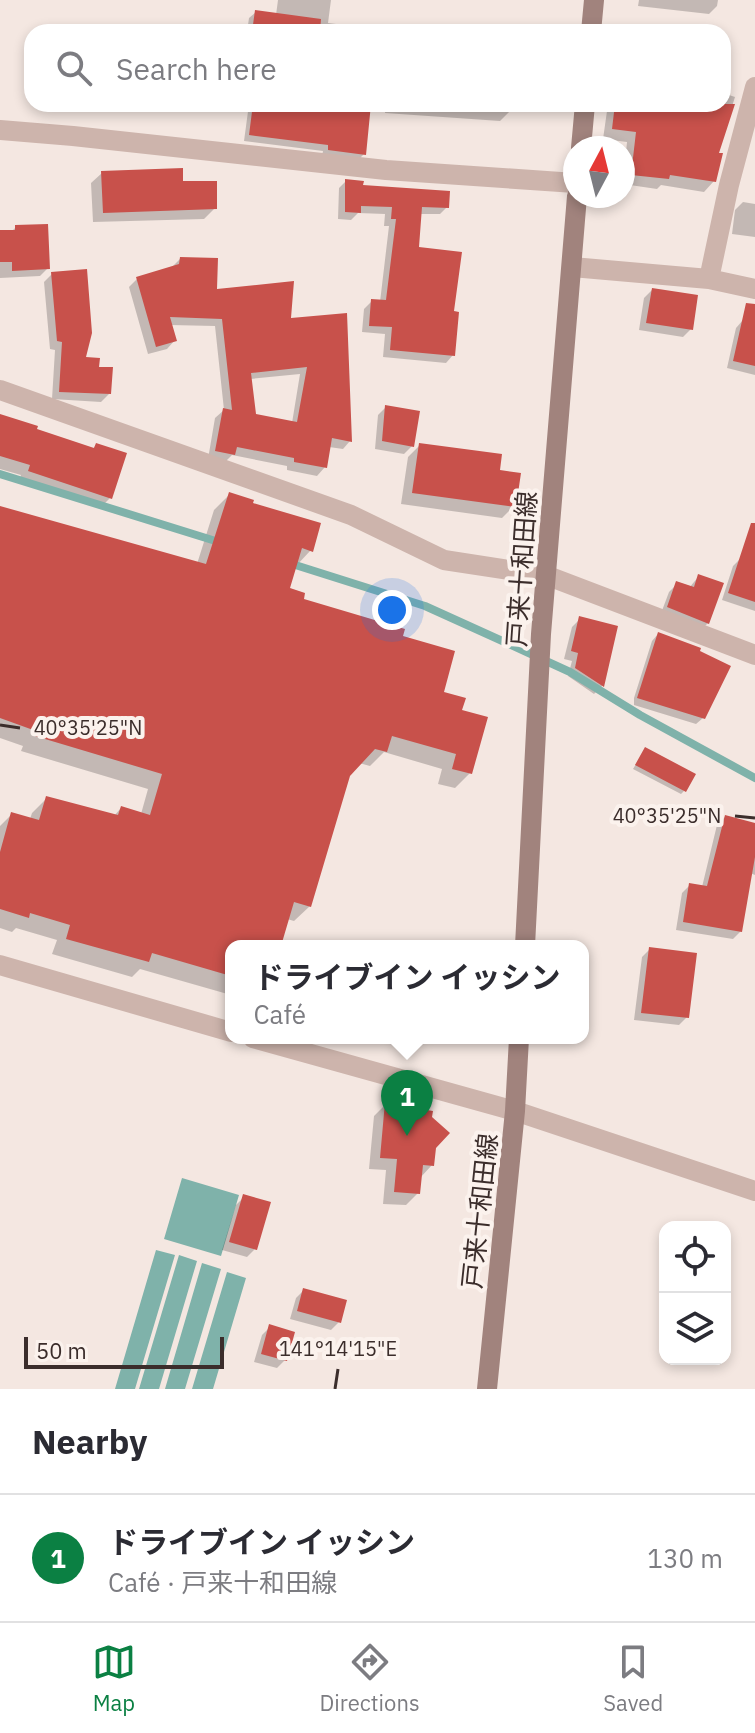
<!DOCTYPE html>
<html lang="en">
<head>
<meta charset="utf-8">
<style>
	body { margin:0; font-family:"IBM Plex Sans","Noto Sans JP",sans-serif; background:#f7f7f7; color:#2b2b33 }
	.controls { position:absolute; right:24px; bottom:24px; display:grid; overflow:hidden; border-radius:16px; box-shadow:0 4px 12px #0003 }
	.controls button { width:72px; height:72px; display:grid; place-items:center; padding:0; border:0; border-bottom:2px solid #e1e1e2; background:#fff; color:#2b2b33; font:40px sans-serif }
	.compass { position:absolute; left:563px; top:136px; width:72px; height:72px; border-radius:50%; background:#fff; box-shadow:0 4px 12px #0003; rotate:7deg }
	.scale { position:absolute; left:24px; bottom:20px; width:200px; box-sizing:border-box; padding-left:8px; border:4px solid #3b2d2b; border-top:0; font-size:22px; line-height:28px; white-space:nowrap; color:#3b2d2b; -webkit-text-stroke:6px #fbf2ed; paint-order:stroke }
	.you { position:absolute; left:392px; top:610px; width:28px; height:28px; margin:-20px; border:6px solid #fff; border-radius:50%; background:#1a73e8; box-shadow:0 0 0 12px #1a73e833 }
	.badge { display:grid; place-items:center; width:52px; height:52px; border-radius:50%; background:#0b8043; color:#fff; font-size:26px; font-weight:700 }
	.pin { position:absolute; translate:-50% -66px; filter:drop-shadow(0 2px 4px #0008) }
	.pin::after { content:''; position:absolute; top:42px; width:28px; height:24px; background:inherit; clip-path:polygon(0 0,100% 0,50% 100%) }
	.popup { position:absolute; left:225px; top:940px; width:364px; height:104px; box-sizing:border-box; display:grid; place-content:center; border-radius:16px; background:#fff; filter:drop-shadow(0 2px 6px #0005); font-size:26px; white-space:nowrap; color:#7c7c81 }
	.popup b { font-size:30px; color:#2b2b33 }
	.popup::after { content:''; position:absolute; left:50%; top:100%; margin-left:-16px; border:16px solid transparent; border-top-color:#fff }
	.list { margin:0; padding:0; list-style:none }
	h2 { display:flex; justify-content:space-between; align-items:center; height:104px; margin:0; padding:0 32px; font-size:34px }
	h2 small { font-size:26px; font-weight:400; color:#7c7c81 }
	.list li { display:grid; grid-template-columns:52px 1fr auto; gap:24px; align-items:center; box-sizing:border-box; height:128px; padding:0 32px; border-top:2px solid #e1e1e2 }
	.list b { display:block; font-size:30px; white-space:nowrap }
	.list p { margin:0; font-size:26px; white-space:nowrap; color:#7c7c81 }
	.list em { font-size:26px; font-style:normal; color:#7c7c81 }
	.icon { flex:none; width:44px; height:44px; fill:none; stroke:currentColor; stroke-width:2; stroke-linecap:round; stroke-linejoin:round }
	.map { position:relative; flex:none; width:755px; height:1389px; overflow:hidden }
	.search { position:absolute; background:#fff; box-shadow:0 4px 12px #0003; left:24px; right:24px; top:24px; height:88px; display:flex; align-items:center; gap:20px; box-sizing:border-box; padding:0 28px; border-radius:24px; color:#7c7c81; font-size:30px }
	.sheet { height:232px; background:#fff }
	nav { display:flex; justify-content:space-around; align-items:center; box-sizing:border-box; height:112px; border-top:2px solid #e1e1e2; background:#fff; font-size:22px; color:#7c7c81 }
	nav a { display:grid; justify-items:center; gap:4px }
	nav .on { color:#0b8043 }
	.map>svg:first-child { display:block }
	.water { fill:#7fb2aa }
	.shadow { fill:#0003; fill-rule:evenodd }
	.lines { fill:none; stroke-linecap:round; stroke-linejoin:round }
	.stream { stroke:#7fb2aa; stroke-width:8 }
	.building { fill:#c8514b; fill-rule:evenodd }
	.minor { stroke:#cdb4ac; stroke-width:20 }
	.tertiary { stroke:#cdb4ac; stroke-width:20 }
	.secondary { stroke:#a1837d; stroke-width:20 }
	.ticks { fill:none; stroke:#3b2d2b; stroke-width:3 }
	.labels { text-anchor:middle; dominant-baseline:central; stroke-width:8; stroke-linejoin:round; paint-order:stroke }
	.street-label { font-size:26px; fill:#3b2d2b; stroke:#fbf2ed }
	.ticks-label { font-size:20px; text-anchor:middle; fill:#3b2d2b; stroke:#fbf2ed; stroke-width:8; stroke-linejoin:round; paint-order:stroke }
</style>
</head>
<body>
<div class="map">
<svg width="755" height="1389" viewBox="0 0 755 1389">
	<rect width="100%" height="100%" fill="#f4e7e1"/>
	<path class="water" d="M 182,1178 L 239,1195 L 221,1256 L 164,1239 Z
		M 156,1250 L 175,1255 L 135,1389 L 115,1389 Z
		M 179,1255 L 197,1261 L 159,1389 L 139,1389 Z
		M 202,1263 L 221,1269 L 185,1389 L 165,1389 Z
		M 227,1272 L 246,1278 L 213,1389 L 192,1389 Z"/>
	<path class="shadow" d="M 278,0 L 331,0 L 328,23 L 360,27 L 359,32 L 247,32 L 249,18 L 256,12 L 276,15 Z
		M 639,0 L 718,0 L 717,6 L 709,14 L 638,6 Z
		M 723,93 L 735,97 L 717,154 L 714,181 L 704,192 L 661,185 L 657,189 L 623,184 L 627,142 L 603,139 L 608,104 L 723,104 Z
		M 249,104 L 294,104 L 364,154 L 358,160 L 322,156 L 323,151 L 244,141 Z
		M 386,104 L 511,104 L 511,110 L 500,121 L 385,113 Z
		M 102,173 L 181,183 L 215,208 L 204,219 L 93,222 L 91,183 Z
		M 346,181 L 361,187 L 447,207 L 440,214 L 420,214 L 417,248 L 452,313 L 453,355 L 446,363 L 383,357 L 385,334 L 362,332 L 364,309 L 372,301 L 380,302 L 389,226 L 384,226 L 385,214 L 358,213 L 351,220 L 338,219 L 339,188 Z
		M 743,202 L 755,204 L 755,237 L 732,234 L 735,210 Z
		M 16,227 L 48,268 L 40,276 L 0,278 L 0,232 L 11,232 Z
		M 180,259 L 215,291 L 289,320 L 350,441 L 343,449 L 329,447 L 325,467 L 317,476 L 287,470 L 287,466 L 232,455 L 225,462 L 208,459 L 215,418 L 224,410 L 215,326 L 170,325 L 175,340 L 167,349 L 148,354 L 129,287 L 137,279 L 172,267 ZM 300,374 L 292,423 L 254,416 L 250,379 Z
		M 52,274 L 84,359 L 97,369 L 109,394 L 101,402 L 52,399 L 55,350 L 50,349 L 44,282 Z
		M 652,290 L 691,329 L 683,337 L 639,330 L 644,298 Z
		M 743,320 L 755,323 L 755,375 L 727,368 L 736,328 Z
		M 386,407 L 412,446 L 404,454 L 375,449 L 378,415 Z
		M 0,422 L 35,431 L 92,450 L 96,445 L 110,498 L 100,508 L 19,481 L 21,475 L 0,469 Z
		M 420,445 L 514,506 L 502,518 L 401,504 L 408,457 Z
		M 229,495 L 250,505 L 311,550 L 296,566 L 288,590 L 301,600 L 400,638 L 441,693 L 460,711 L 470,773 L 455,788 L 438,784 L 442,769 L 384,752 L 370,766 L 359,763 L 348,775 L 310,906 L 294,921 L 287,919 L 279,946 L 231,946 L 231,995 L 140,969 L 132,977 L 52,954 L 57,940 L 16,928 L 12,932 L 0,928 L 0,826 L 12,814 L 30,819 L 32,813 L 47,798 L 114,816 L 121,808 L 141,814 L 148,789 L 21,751 L 23,746 L 0,738 L 0,508 L 197,564 L 214,510 Z
		M 740,559 L 755,563 L 755,611 L 722,600 L 733,566 Z
		M 699,576 L 708,623 L 700,631 L 660,616 L 669,592 L 677,584 L 689,588 Z
		M 580,619 L 616,628 L 602,686 L 594,694 L 568,676 L 572,661 L 564,659 L 572,627 Z
		M 658,634 L 697,652 L 703,718 L 696,724 L 634,705 L 634,698 L 652,641 Z
		M 645,749 L 684,791 L 681,794 L 633,769 Z
		M 725,817 L 755,825 L 755,875 L 750,873 L 741,931 L 733,939 L 676,930 L 682,893 L 690,885 L 702,887 L 717,825 Z
		M 650,949 L 687,1017 L 679,1025 L 634,1020 L 642,957 Z
		M 386,1104 L 434,1148 L 432,1165 L 420,1178 L 418,1193 L 406,1205 L 383,1204 L 386,1170 L 369,1169 L 374,1116 Z
		M 244,1197 L 255,1249 L 247,1257 L 222,1250 L 236,1205 Z
		M 304,1290 L 339,1322 L 331,1330 L 290,1319 L 296,1298 Z
		M 270,1327 L 285,1360 L 277,1368 L 254,1362 L 262,1335 Z"/>
	<g class="lines">
		<path class="stream" d="M 0,474 L 222,543
			M 289,563 L 425,606 L 509,644 L 570,672 L 640,715 L 755,778"/>
	</g>
	<path class="building" d="M 255,10 L 321,19 L 320,32 L 252,32 Z
		M 253,104 L 371,104 L 366,155 L 328,150 L 328,145 L 249,135 Z
		M 615,104 L 735,104 L 719,153 L 723,153 L 716,182 L 670,175 L 669,179 L 631,175 L 636,132 L 612,129 Z
		M 183,168 L 183,181 L 217,181 L 217,209 L 103,213 L 101,171 Z
		M 345,179 L 364,181 L 363,185 L 450,191 L 449,208 L 422,207 L 419,247 L 462,252 L 454,311 L 459,312 L 455,356 L 390,350 L 392,327 L 369,326 L 371,299 L 386,300 L 396,219 L 391,219 L 392,207 L 361,206 L 361,213 L 345,212 Z
		M 48,224 L 50,269 L 12,271 L 12,262 L 0,262 L 0,230 L 15,230 L 15,225 Z
		M 180,257 L 218,258 L 217,289 L 294,281 L 291,318 L 347,313 L 352,442 L 332,438 L 327,468 L 294,462 L 294,458 L 237,447 L 235,455 L 215,451 L 223,408 L 232,410 L 222,319 L 170,317 L 177,341 L 156,347 L 136,277 L 179,264 ZM 307,367 L 297,422 L 256,414 L 251,373 Z
		M 87,269 L 92,333 L 86,357 L 100,358 L 99,367 L 113,367 L 111,394 L 59,392 L 62,342 L 57,341 L 51,272 Z
		M 652,288 L 698,295 L 693,330 L 646,323 Z
		M 746,303 L 755,304 L 755,366 L 733,361 Z
		M 385,405 L 420,411 L 414,447 L 382,441 Z
		M 0,414 L 38,426 L 37,429 L 94,448 L 96,443 L 127,453 L 112,499 L 28,471 L 30,465 L 0,456 Z
		M 419,443 L 502,454 L 500,470 L 521,473 L 516,507 L 412,493 Z
		M 229,492 L 254,500 L 253,503 L 321,523 L 313,552 L 302,548 L 290,588 L 305,593 L 304,599 L 405,629 L 403,636 L 455,651 L 444,692 L 466,698 L 462,710 L 488,717 L 472,774 L 452,769 L 456,754 L 392,736 L 387,752 L 375,749 L 350,776 L 311,907 L 294,902 L 281,946 L 231,946 L 231,976 L 152,953 L 149,962 L 66,939 L 70,925 L 30,913 L 29,918 L 0,909 L 0,852 L 11,812 L 39,820 L 46,796 L 118,815 L 121,806 L 150,815 L 162,774 L 35,736 L 36,731 L 0,718 L 0,506 L 206,564 Z
		M 751,523 L 755,523 L 755,602 L 728,593 Z
		M 698,574 L 724,583 L 709,624 L 667,607 L 676,581 L 694,587 Z
		M 579,616 L 618,626 L 604,687 L 575,668 L 578,653 L 571,651 Z
		M 658,632 L 701,648 L 700,651 L 731,666 L 705,719 L 637,698 Z
		M 645,747 L 696,774 L 686,792 L 635,765 Z
		M 725,815 L 755,823 L 755,857 L 742,932 L 683,922 L 689,883 L 707,886 Z
		M 649,947 L 697,953 L 689,1018 L 641,1013 Z
		M 401,1101 L 427,1103 L 427,1110 L 433,1111 L 432,1117 L 450,1133 L 436,1148 L 434,1166 L 423,1165 L 420,1194 L 394,1192 L 397,1159 L 380,1158 L 385,1102 L 401,1103 Z
		M 243,1194 L 271,1202 L 257,1250 L 229,1242 Z
		M 303,1288 L 347,1300 L 341,1323 L 297,1311 Z
		M 269,1324 L 295,1332 L 287,1361 L 261,1354 Z"/>
	<g class="lines">
		<path class="minor" d="M 0,130 L 73,136 L 386,170 L 575,183
			M 572,267 L 709,279 L 755,289
			M 709,279 L 729,185 L 755,87
			M 0,390 L 351,515 L 444,560 L 548,576 L 755,655"/>
		<path class="tertiary" d="M 0,965 L 231,1032
			M 253,1038 L 515,1111 L 755,1191"/>
		<path class="secondary" d="M 591,32 L 594,0
			M 581,148 L 585,104
			M 525,946 L 541,634 L 577,196
			M 487,1389 L 515,1111 L 519,1038"/>
	</g>
	<path class="ticks" d="M 0,725 L 20,728M 735,816 L 755,818M 335,1389 L 338,1369"/>
	<g class="labels">
		<g class="street-label">
			<text transform="translate(521 569) rotate(-86)">戸来十和田線</text>
			<text transform="translate(479 1211) rotate(-84)">戸来十和田線</text>
		</g>
	</g>
	<g class="ticks-label">
		<text x="88" y="735">40°35'25"N</text>
		<text x="667" y="823">40°35'25"N</text>
		<text x="338" y="1356">141°14'15"E</text>
	</g>
</svg>
<div class="controls">
<button><svg class="icon" aria-label="locate" viewBox="0 0 24 24"><circle cx="12" cy="12" r="6"/><path d="M12 2v4M12 18v4M2 12h4M18 12h4"/></svg></button>
<button><svg class="icon" aria-label="layers" viewBox="0 0 24 24"><path d="M12 4l9 5-9 5-9-5zM3 14l9 5 9-5"/></svg></button>
</div>
<svg class="compass" viewBox="-18 -18 36 36"><path d="M0-13l5 13h-10z" fill="#e53935"/><path d="M0 13l5-13h-10z" fill="#7c7c81"/></svg>
<div class="scale">50 m</div>
<div class="you"></div>
<div class="pin badge" style="left:407px;top:1136px">1</div>
<div class="popup"><b>ドライブイン イッシン</b>Café</div>
<div class="search"><svg class="icon" aria-label="search" viewBox="0 0 24 24"><circle cx="10" cy="10" r="6"/><path d="M15 15l6 6"/></svg>Search here</div>
</div>
<section class="sheet">
<h2>Nearby<small></small></h2>
<ul class="list">
<li><span class="badge">1</span><div><b>ドライブイン イッシン</b><p>Café · 戸来十和田線</p></div><em>130 m</em></li>
</ul>
</section>
<nav>
<a class="on"><svg class="icon" aria-label="map" viewBox="0 0 24 24"><path d="M3 6l6-2 6 2 6-2v14l-6 2-6-2-6 2zM9 4v14M15 6v14"/></svg>Map</a>
<a><svg class="icon" aria-label="directions" viewBox="0 0 24 24"><path d="M12 3l9 9-9 9-9-9zM9 14v-3h6M13 9l2 2-2 2"/></svg>Directions</a>
<a><svg class="icon" aria-label="saved" viewBox="0 0 24 24"><path d="M7 4h10v16l-5-4-5 4z"/></svg>Saved</a>
</nav>
</body>
</html>
